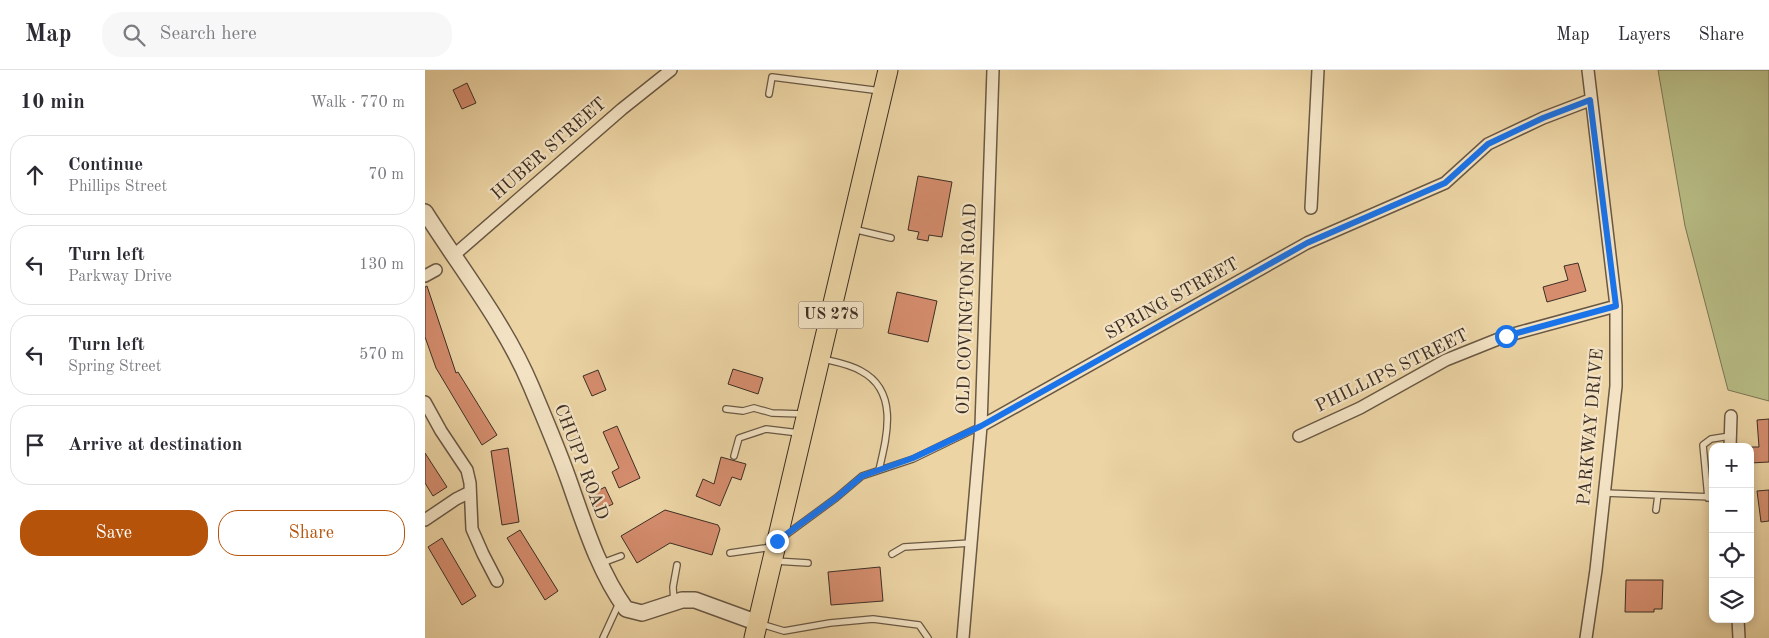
<!DOCTYPE html>
<html lang="en">
<head>
<meta charset="utf-8">
<style>
	body { margin:0; font-family:"Old Standard TT",serif; background:#f7f7f7; color:#2b2b33 }
	.controls { position:absolute; right:15px; bottom:15px; display:grid; overflow:hidden; border-radius:10px; box-shadow:0 2px 8px #0003 }
	.controls button { width:45px; height:45px; display:grid; place-items:center; padding:0; border:0; border-bottom:1px solid #e1e1e2; background:#fff; color:#2b2b33; font:25px sans-serif }
	.stop { position:absolute; width:15px; height:15px; margin:-11px; border:4px solid #1a73e8; border-radius:50%; background:#fff }
	.stop.end { background:#1a73e8; border-color:#fff; box-shadow:0 1px 5px #0008 }
	.list { margin:0; padding:0; list-style:none }
	h2 { display:flex; justify-content:space-between; align-items:center; height:65px; margin:0; padding:0 20px; font-size:21px }
	h2 small { font-size:16px; font-weight:400; color:#7c7c81 }
	.list li { display:grid; grid-template-columns:32px 1fr auto; gap:15px; align-items:center; box-sizing:border-box; height:80px; margin:0 10px 10px; padding:0 10px; border:1px solid #e1e1e2; border-radius:20px }
	.list b { display:block; font-size:19px; white-space:nowrap }
	.list p { margin:0; font-size:16px; white-space:nowrap; color:#7c7c81 }
	.list em { font-size:16px; font-style:normal; color:#7c7c81 }
	.actions { display:flex; gap:10px; padding:15px 20px }
	.actions a { flex:1; padding:11px 0; border:1px solid #b45309; border-radius:20px; text-align:center; font-size:18px; color:#b45309 }
	.actions .main { background:#b45309; color:#fff }
	.icon { flex:none; width:28px; height:28px; fill:none; stroke:currentColor; stroke-width:2; stroke-linecap:round; stroke-linejoin:round }
	.map { position:relative; flex:none; width:1344px; height:568px; overflow:hidden }
	header { display:flex; align-items:center; gap:30px; box-sizing:border-box; height:70px; padding:0 25px; background:#fff; border-bottom:1px solid #e1e1e2 }
	header strong { font-size:24px }
	nav { display:flex; gap:28px; margin-inline-start:auto; font-size:18px }
	.search { width:350px; height:45px; background:#f7f7f7; display:flex; align-items:center; gap:12px; box-sizing:border-box; padding:0 18px; border-radius:20px; color:#7c7c81; font-size:19px }
	main { display:flex }
	aside { flex:1; background:#fff }
	.map>svg:first-child { display:block }
	.green { fill:#b8bd86; stroke:#7a7655 }
	.building { fill:#d58d6e; stroke:#3d2e24 }
	.lines { fill:none; stroke-linecap:round; stroke-linejoin:round }
	.service-casing { stroke:#695844; stroke-width:8 }
	.minor-casing { stroke:#695844; stroke-width:14 }
	.tertiary-casing { stroke:#695844; stroke-width:18 }
	.primary-casing { stroke:#3d2e24; stroke-width:21 }
	.service { stroke:#f3e3c4; stroke-width:5.5 }
	.minor { stroke:#f3e3c4; stroke-width:11 }
	.tertiary { stroke:#f3e3c4; stroke-width:15 }
	.primary { stroke:#ecd4a4; stroke-width:19 }
	.route { stroke:#1a73e8; stroke-width:6 }
	.labels { text-anchor:middle; dominant-baseline:central; stroke-width:4.5; stroke-linejoin:round; paint-order:stroke }
	.shield { fill:#f3e3c4; stroke:#746454; stroke-width:1 }
	.shield-label { font-size:16px; font-weight:bold; fill:#3d2e24 }
	.street-label { font-size:18px; fill:#3d2e24; stroke:#f3e3c4 }
</style>
</head>
<body>
<header>
<strong>Map</strong>
<div class="search"><svg class="icon" aria-label="search" viewBox="0 0 24 24"><circle cx="10" cy="10" r="6"/><path d="M15 15l6 6"/></svg>Search here</div>
<nav><a>Map</a><a>Layers</a><a>Share</a></nav>
</header>
<main>
<aside>
<h2>10 min<small>Walk · 770 m</small></h2>
<ul class="list">
<li><svg class="icon" aria-label="ahead" viewBox="0 0 24 24"><path d="M12 20V5M6 11l6-6 6 6"/></svg><div><b>Continue</b><p>Phillips Street</p></div><em>70 m</em></li>
<li><svg class="icon" aria-label="left" viewBox="0 0 24 24"><path d="M17 20v-9H6M10 6l-5 5 5 5"/></svg><div><b>Turn left</b><p>Parkway Drive</p></div><em>130 m</em></li>
<li><svg class="icon" aria-label="left" viewBox="0 0 24 24"><path d="M17 20v-9H6M10 6l-5 5 5 5"/></svg><div><b>Turn left</b><p>Spring Street</p></div><em>570 m</em></li>
<li><svg class="icon" aria-label="arrive" viewBox="0 0 24 24"><path d="M6 21V4h12l-3 4 3 4H6"/></svg><div><b>Arrive at destination</b></div></li>
</ul>
<div class="actions"><a class="main">Save</a><a>Share</a></div>
</aside>
<div class="map">
<svg width="1344" height="568" viewBox="0 0 1344 568">
	<rect width="100%" height="100%" fill="#ecd4a4"/>
	<filter id="stains"><feTurbulence type="fractalNoise" baseFrequency=".004" numOctaves="4"/><feColorMatrix values="0 0 0 0 .2 0 0 0 0 .09 0 0 0 0 .02 0 0 0 .5 -.17"/></filter>
	<radialGradient id="worn" r=".72"><stop offset=".6" stop-color="#630" stop-opacity="0"/><stop offset="1" stop-color="#630" stop-opacity=".3"/></radialGradient>
	<path class="green" d="M 1233,0 L 1344,0 L 1344,331 L 1303,320 L 1260,156 Z"/>
	<path class="building" d="M 42,13 L 51,33 L 37,39 L 28,20 Z
		M 493,106 L 527,112 L 517,167 L 504,165 L 503,171 L 492,169 L 494,162 L 483,160 Z
		M 1153,193 L 1161,221 L 1122,232 L 1118,217 L 1143,210 L 1139,196 Z
		M 2,216 L 31,303 L 33,302 L 72,365 L 57,375 L 11,298 L 0,267 L 0,217 Z
		M 472,222 L 512,231 L 503,272 L 463,263 Z
		M 308,299 L 338,308 L 333,324 L 303,314 Z
		M 173,300 L 181,320 L 167,326 L 158,306 Z
		M 1344,349 L 1344,392 L 1325,393 L 1325,377 L 1334,377 L 1332,350 Z
		M 192,356 L 215,408 L 194,418 L 187,402 L 194,398 L 178,362 Z
		M 83,378 L 94,452 L 77,455 L 66,381 Z
		M 0,383 L 22,417 L 8,426 L 0,413 Z
		M 296,387 L 321,394 L 316,410 L 307,407 L 295,436 L 271,426 L 278,409 L 289,414 Z
		M 180,417 L 188,434 L 173,441 L 165,425 Z
		M 1344,420 L 1344,451 L 1336,452 L 1332,421 Z
		M 240,440 L 293,455 L 295,459 L 287,485 L 245,473 L 212,493 L 196,466 Z
		M 95,460 L 133,521 L 120,530 L 82,468 Z
		M 17,468 L 51,526 L 37,535 L 3,477 Z
		M 455,497 L 458,531 L 406,535 L 403,502 Z
		M 1201,510 L 1238,510 L 1237,539 L 1229,539 L 1229,542 L 1200,542 Z"/>
	<g class="lines">
		<defs>
			<path id="service" d="M 344,24 L 347,7 L 456,21
				M 428,159 L 466,168
				M 398,289 C 411,292 424,294 436,301 C 474,321 462,366 454,400
				M 301,339 L 318,341 L 329,338 L 347,343 L 378,344
				M 309,386 L 314,368 L 341,359 L 374,363
				M 1179,423 L 1288,427
				M 1283,428 L 1278,375 L 1286,369 L 1305,366
				M 1231,440 L 1233,425
				M 358,467 L 411,428 L 437,406 L 488,389 L 556,356
				M 305,483 L 347,477
				M 467,484 L 479,477 L 546,473
				M 350,491 L 383,493
				M 177,493 L 196,486
				M 249,532 L 248,517 L 252,495
				M 336,554 L 359,561 L 405,553 L 448,549 L 494,555 L 503,568
				M 178,568 L 195,531"/>
			<path id="minor" d="M 886,138 L 893,0
				M 28,186 L 197,39 L 246,0
				M 0,206 L 11,200
				M 0,332 L 16,361 L 42,400 L 45,413 L 47,459 L 58,484 L 72,511
				M 556,356 L 882,173 L 1020,113 L 1063,74 L 1118,48 L 1165,30
				M 874,366 L 935,338 L 1021,290 L 1081,266 L 1191,236
				M 1305,377 L 1306,346
				M 0,450 L 31,429 L 45,422
				M 1313,549 L 1314,568
				M 538,568 L 556,356 L 568,0
				M 1161,568 L 1171,500 L 1191,316 L 1191,236 L 1163,0"/>
			<path id="tertiary" d="M 0,142 C 36,199 80,254 106,316 C 119,347 132,377 143,408 C 159,453 173,500 201,539 L 217,543 L 257,530 L 270,530 L 333,553"/>
			<path id="primary" d="M 329,568 L 463,0"/>
		</defs>
		<use href="#service" class="service-casing"/>
		<use href="#minor" class="minor-casing"/>
		<use href="#tertiary" class="tertiary-casing"/>
		<use href="#primary" class="primary-casing"/>
		<use href="#service" class="service"/>
		<use href="#minor" class="minor"/>
		<use href="#tertiary" class="tertiary"/>
		<use href="#primary" class="primary"/>
	</g>
	<g class="lines">
		<path class="route" d="M 352,471 L 411,428 L 437,406 L 488,388 L 556,356 L 882,173 L 1020,113 L 1063,74 L 1118,48 L 1165,30 L 1191,236 L 1081,266"/>
	</g>
	<g class="labels">
		<rect class="shield" x="373.5" y="231.5" width="65" height="27" rx="4"/>
		<g class="shield-label">
			<text x="406" y="245">US 278</text>
		</g>
		<g class="street-label">
			<text transform="translate(124 79) rotate(-41)">HUBER STREET</text>
			<text transform="translate(747 229) rotate(-29)">SPRING STREET</text>
			<text transform="translate(542 239) rotate(-88)">OLD COVINGTON ROAD</text>
			<text transform="translate(967 301) rotate(-26)">PHILLIPS STREET</text>
			<text transform="translate(1166 357) rotate(-85)">PARKWAY DRIVE</text>
			<text transform="translate(156 392) rotate(69)">CHUPP ROAD</text>
		</g>
	</g>
	<rect width="100%" height="100%" filter="url(#stains)"/>
	<rect width="100%" height="100%" fill="url(#worn)"/>
</svg>
<div class="controls">
<button>+</button>
<button>−</button>
<button><svg class="icon" aria-label="locate" viewBox="0 0 24 24"><circle cx="12" cy="12" r="6"/><path d="M12 2v4M12 18v4M2 12h4M18 12h4"/></svg></button>
<button><svg class="icon" aria-label="layers" viewBox="0 0 24 24"><path d="M12 4l9 5-9 5-9-5zM3 14l9 5 9-5"/></svg></button>
</div>
<div class="stop" style="left:1081px;top:266px"></div>
<div class="stop end" style="left:352px;top:471px"></div>
</div>
</main>
</body>
</html>
